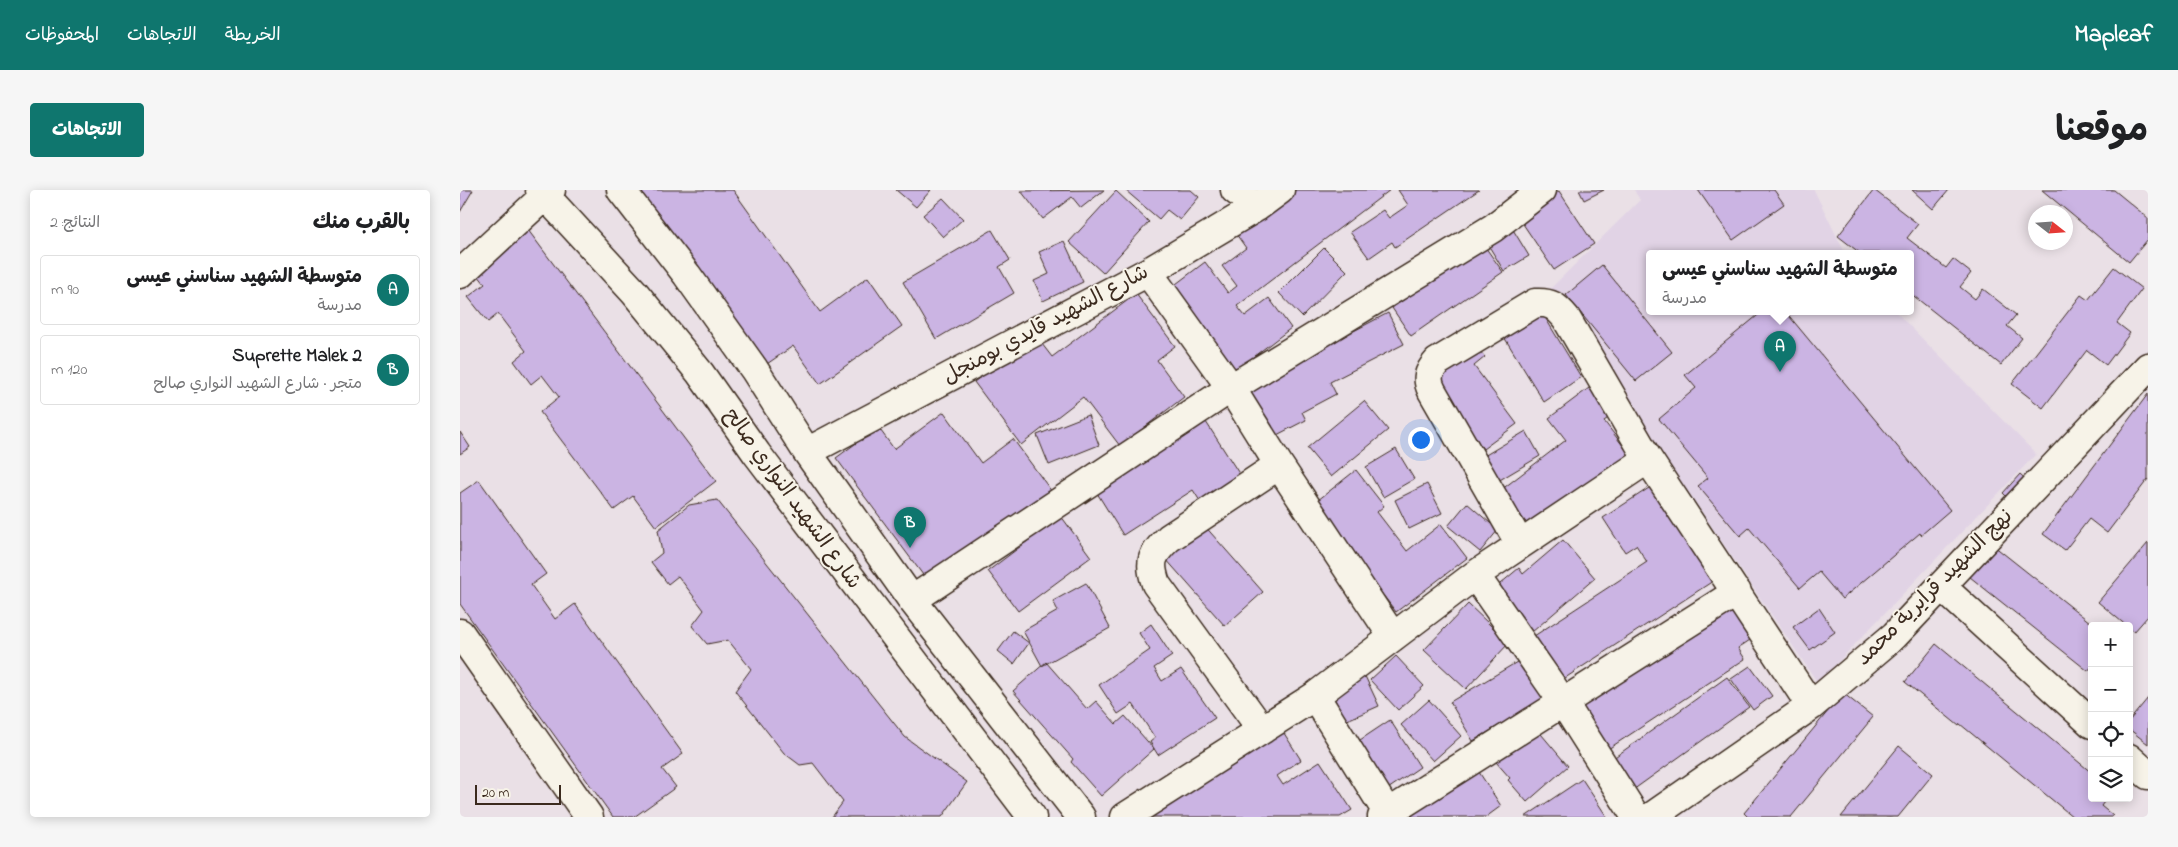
<!DOCTYPE html>
<html lang="ar">
<head>
<meta charset="utf-8">
<style>
	body { margin:0; font-family:"Indie Flower","Playpen Sans Arabic",sans-serif; background:#f6f6f6; color:#202124; direction:rtl }
	.controls { position:absolute; right:15px; bottom:15px; display:grid; overflow:hidden; border-radius:5px; box-shadow:0 2px 12px #0003 }
	.controls button { width:45px; height:45px; display:grid; place-items:center; padding:0; border:0; border-bottom:1px solid #e0e0e0; background:#fff; color:#202124; font:25px sans-serif }
	.compass { position:absolute; left:1568px; top:15px; width:45px; height:45px; border-radius:50%; background:#fff; box-shadow:0 2px 12px #0003; rotate:107deg }
	.scale { position:absolute; left:15px; bottom:12px; width:86px; box-sizing:border-box; padding-left:5px; border:2px solid #3b2a1e; border-top:0; font-size:14px; line-height:18px; white-space:nowrap; color:#3b2a1e; -webkit-text-stroke:4px #f7f3e8; paint-order:stroke }
	.you { position:absolute; left:960px; top:249px; width:18px; height:18px; margin:-12px; border:4px solid #fff; border-radius:50%; background:#1a73e8; box-shadow:0 0 0 8px #1a73e833 }
	.badge { display:grid; place-items:center; width:32px; height:32px; border-radius:50%; background:#0f766e; color:#fff; font-size:16px; font-weight:700 }
	.pin { position:absolute; translate:-50% -41px; filter:drop-shadow(0 1px 2px #0008) }
	.pin::after { content:''; position:absolute; top:26px; width:18px; height:15px; background:inherit; clip-path:polygon(0 0,100% 0,50% 100%) }
	.popup { position:absolute; left:1186px; top:60px; width:268px; height:65px; box-sizing:border-box; display:grid; place-content:center; border-radius:5px; background:#fff; filter:drop-shadow(0 1px 4px #0005); font-size:16px; white-space:nowrap; color:#757577 }
	.popup b { font-size:19px; color:#202124 }
	.popup::after { content:''; position:absolute; left:50%; top:100%; margin-left:-10px; border:10px solid transparent; border-top-color:#fff }
	.list { margin:0; padding:0; list-style:none }
	h2 { display:flex; justify-content:space-between; align-items:center; height:65px; margin:0; padding:0 20px; font-size:21px }
	h2 small { font-size:16px; font-weight:400; color:#757577 }
	.list li { display:grid; grid-template-columns:32px 1fr auto; gap:15px; align-items:center; box-sizing:border-box; height:70px; margin:0 10px 10px; padding:0 10px; border:1px solid #e0e0e0; border-radius:5px }
	.list b { display:block; font-size:19px; white-space:nowrap }
	.list p { margin:0; font-size:16px; white-space:nowrap; color:#757577 }
	.list em { font-size:16px; font-style:normal; color:#757577 }
	.icon { flex:none; width:28px; height:28px; fill:none; stroke:currentColor; stroke-width:2; stroke-linecap:round; stroke-linejoin:round }
	.map { position:relative; flex:none; width:1688px; height:627px; overflow:hidden; direction:ltr; border-radius:5px }
	header { display:flex; align-items:center; gap:30px; box-sizing:border-box; height:70px; padding:0 25px; background:#0f766e; color:#fff }
	header strong { font-size:24px }
	nav { display:flex; gap:28px; margin-inline-start:auto; font-size:18px }
	.intro { display:flex; align-items:center; justify-content:space-between; box-sizing:border-box; height:120px; padding:0 30px }
	h1 { margin:0; font-size:35px }
	.button { padding:12px 22px; border-radius:5px; background:#0f766e; color:#fff; font-size:18px; font-weight:700 }
	main { display:flex; gap:30px; padding:0 30px }
	aside { flex:1; background:#fff; border-radius:5px; box-shadow:0 2px 12px #0003 }
	.map>svg:first-child { display:block }
	.built { fill:#e1d3e5 }
	.building { fill:#cbb4e3; stroke:#3b2a1e }
	.lines { fill:none; stroke-linecap:round; stroke-linejoin:round }
	.minor-casing { stroke:#3b2a1e; stroke-width:31 }
	.minor { stroke:#f7f3e8; stroke-width:28 }
	.labels { text-anchor:middle; dominant-baseline:central; stroke-width:4; stroke-linejoin:round; paint-order:stroke }
	.street-label { font-size:21px; fill:#3b2a1e; stroke:#f7f3e8 }
</style>
</head>
<body>
<header>
<strong>Mapleaf</strong>
<nav><a>الخريطة</a><a>الاتجاهات</a><a>المحفوظات</a></nav>
</header>
<div class="intro"><h1>موقعنا</h1><a class="button">الاتجاهات</a></div>
<main>
<div class="map">
<svg width="1688" height="627" viewBox="0 0 1688 627">
	<rect width="100%" height="100%" fill="#eae0e6"/>
	<filter id="ink" filterUnits="userSpaceOnUse"><feTurbulence type="fractalNoise" baseFrequency=".02" numOctaves="2"/><feDisplacementMap in="SourceGraphic" scale="10" xChannelSelector="R" yChannelSelector="G"/><feConvolveMatrix kernelMatrix="1 2 1 2 8 2 1 2 1" color-interpolation-filters="sRGB"/></filter>
	<g filter="url(#ink)">
		<path class="built" d="M 1174,0 L 1354,0 L 1385,63 L 1190,63 L 1190,121 L 1435,121 L 1576,264 L 1358,493 L 1090,99 L 1180,10 Z"/>
		<path class="building" d="M 0,0 L 13,0 L 0,22 Z
			M 178,0 L 273,0 L 360,122 L 408,87 L 442,136 L 360,194 L 333,156 L 304,176 Z
			M 436,0 L 471,0 L 456,17 Z
			M 644,0 L 621,18 L 612,7 L 583,29 L 561,1 Z
			M 665,0 L 731,0 L 739,7 L 720,30 L 707,20 L 699,29 Z
			M 834,0 L 930,0 L 777,116 L 785,126 L 809,108 L 831,138 L 776,180 L 712,97 L 745,72 L 768,103 L 777,96 L 762,76 L 786,58 L 776,44 Z
			M 938,0 L 1019,0 L 935,57 L 932,52 L 909,68 L 890,42 L 923,20 L 929,28 L 948,15 Z
			M 1119,0 L 1144,0 L 1124,10 Z
			M 1238,0 L 1314,0 L 1324,14 L 1273,50 Z
			M 1414,0 L 1458,34 L 1447,48 L 1486,78 L 1493,69 L 1511,83 L 1500,97 L 1515,109 L 1523,99 L 1556,125 L 1547,136 L 1562,148 L 1541,175 L 1450,103 L 1450,63 L 1400,63 L 1378,46 Z
			M 1452,0 L 1489,0 L 1473,19 Z
			M 1582,0 L 1654,0 L 1688,28 L 1688,49 L 1669,72 Z
			M 656,1 L 689,32 L 643,83 L 609,52 Z
			M 1099,1 L 1134,54 L 1094,80 L 1059,28 Z
			M 483,8 L 503,29 L 483,47 L 463,25 Z
			M 1052,38 L 1069,66 L 1044,81 L 1027,53 Z
			M 68,40 L 256,291 L 196,337 L 173,306 L 154,320 L 80,222 L 99,207 L 82,185 L 71,194 L 54,171 L 66,161 L 38,124 L 28,132 L 8,107 L 25,94 L 14,80 Z
			M 532,40 L 550,70 L 539,77 L 554,103 L 476,149 L 443,92 Z
			M 604,51 L 623,92 L 583,111 L 574,91 L 589,84 L 579,62 Z
			M 1023,54 L 1043,82 L 951,146 L 932,118 Z
			M 864,58 L 887,81 L 842,127 L 819,103 Z
			M 1142,75 L 1212,162 L 1176,191 L 1106,105 Z
			M 1654,77 L 1682,99 L 1657,133 L 1670,143 L 1646,175 L 1627,160 L 1583,218 L 1552,194 L 1621,105 L 1628,110 Z
			M 676,104 L 715,156 L 697,170 L 724,207 L 660,256 L 623,207 L 561,255 L 514,192 L 575,145 L 592,167 Z
			M 1080,119 L 1121,187 L 1084,212 L 1041,142 Z
			M 1303,121 L 1325,121 L 1490,320 L 1461,345 L 1460,343 L 1382,409 L 1359,382 L 1340,398 L 1289,338 L 1280,346 L 1238,296 L 1248,288 L 1199,229 L 1236,198 L 1225,185 Z
			M 928,123 L 944,154 L 870,192 L 876,204 L 842,222 L 846,230 L 811,248 L 787,202 L 810,185 Z
			M 1016,157 L 1025,167 L 1014,176 L 1057,234 L 1023,259 L 972,190 Z
			M 1129,198 L 1151,226 L 1144,231 L 1170,265 L 1072,340 L 1041,300 L 1106,250 L 1089,228 Z
			M 1688,204 L 1688,289 L 1647,343 L 1629,329 L 1605,360 L 1583,344 Z
			M 904,211 L 928,240 L 871,287 L 847,258 Z
			M 484,222 L 521,273 L 553,249 L 592,302 L 469,393 L 376,268 L 418,237 L 434,259 Z
			M 628,225 L 639,255 L 589,275 L 577,245 Z
			M 746,232 L 780,285 L 740,311 L 733,300 L 663,345 L 637,303 Z
			M 1066,241 L 1080,266 L 1033,294 L 1019,269 Z
			M 0,242 L 10,257 L 0,264 Z
			M 936,259 L 954,289 L 923,307 L 906,277 Z
			M 896,280 L 924,316 L 917,322 L 947,361 L 981,334 L 1007,368 L 936,422 L 853,314 Z
			M 1560,284 L 1572,295 L 1554,314 L 1543,303 Z
			M 19,290 L 86,384 L 71,395 L 95,429 L 115,414 L 223,564 L 202,579 L 216,597 L 174,627 L 153,627 L 0,414 L 0,303 Z
			M 967,294 L 982,323 L 949,339 L 935,310 Z
			M 1192,296 L 1253,391 L 1099,492 L 1071,448 L 1187,372 L 1176,355 L 1165,362 L 1143,328 Z
			M 257,310 L 445,547 L 507,592 L 482,627 L 372,627 L 383,612 L 353,573 L 340,575 L 324,563 L 275,501 L 291,479 L 268,450 L 247,454 L 232,436 L 244,420 L 218,386 L 208,394 L 191,372 L 202,363 L 198,340 L 229,315 Z
			M 1007,313 L 1038,340 L 1020,362 L 988,336 Z
			M 601,326 L 631,367 L 558,421 L 528,381 Z
			M 743,334 L 803,402 L 765,436 L 705,368 Z
			M 1103,350 L 1135,388 L 1072,442 L 1034,399 L 1059,378 L 1063,384 Z
			M 1529,352 L 1635,436 L 1632,436 L 1632,476 L 1628,481 L 1505,383 Z
			M 1688,353 L 1688,426 L 1674,442 L 1638,412 Z
			M 626,393 L 650,438 L 582,476 L 563,441 L 598,421 L 593,411 Z
			M 1008,414 L 1049,453 L 1006,499 L 964,460 Z
			M 1275,414 L 1296,446 L 1278,458 L 1285,469 L 1145,561 L 1118,518 Z
			M 1359,418 L 1375,442 L 1350,460 L 1333,437 Z
			M 691,434 L 712,466 L 694,478 L 702,491 L 721,479 L 755,528 L 698,565 L 690,552 L 695,548 L 673,514 L 658,524 L 639,495 L 690,460 L 679,443 Z
			M 553,441 L 569,453 L 554,474 L 538,461 Z
			M 1476,454 L 1632,583 L 1632,608 L 1647,608 L 1641,616 L 1653,626 L 1651,627 L 1613,627 L 1500,534 L 1499,536 L 1445,492 Z
			M 936,466 L 964,496 L 938,520 L 910,490 Z
			M 1062,469 L 1085,508 L 1013,551 L 990,512 Z
			M 586,472 L 627,519 L 636,511 L 656,534 L 665,526 L 694,559 L 641,606 L 611,572 L 613,569 L 553,501 Z
			M 1290,476 L 1312,506 L 1293,520 L 1271,489 Z
			M 904,484 L 919,516 L 885,531 L 870,499 Z
			M 1267,487 L 1289,517 L 1173,600 L 1152,569 Z
			M 1383,503 L 1413,527 L 1331,627 L 1288,627 L 1284,623 Z
			M 1688,508 L 1688,554 L 1669,539 L 1669,531 Z
			M 969,510 L 1001,546 L 973,571 L 941,535 Z
			M 930,530 L 960,577 L 925,601 L 894,554 Z
			M 1076,538 L 1108,576 L 1067,612 L 1048,590 L 1050,588 L 1036,572 Z
			M 822,540 L 841,570 L 817,586 L 823,595 L 860,571 L 892,620 L 880,627 L 690,627 Z
			M 1439,556 L 1473,584 L 1438,627 L 1381,627 Z
			M 1017,579 L 1041,616 L 1026,627 L 944,627 Z
			M 1122,589 L 1147,627 L 1065,627 Z"/>
		<g class="lines">
			<defs>
				<path id="minor" d="M 80,0 L 174,102 L 240,183 L 297,264 L 572,627
					M 161,0 L 227,85 L 294,179 L 347,262 L 452,410 L 621,627
					M 775,0 L 797,17
					M 688,82 L 771,198 L 819,275 L 933,447
					M 0,84 L 91,0
					M 347,262 L 688,82 L 797,17 L 820,0
					M 1060,354 L 972,201 C 966,189 968,182 977,172 L 1075,113 C 1091,112 1096,116 1106,128 L 1188,269 L 1351,516
					M 1015,385 L 1103,512 L 1176,627
					M 1481,396 L 1632,534
					M 452,410 L 771,198 L 1033,38 L 1082,0
					M 0,443 L 129,627
					M 855,506 L 930,627
					M 802,540 L 696,394 C 688,371 692,364 709,348 L 819,275
					M 1669,568 L 1688,585
					M 665,627 L 855,506 L 1015,385 L 1188,269
					M 922,627 L 1277,402
					M 1191,627 L 1351,516 L 1435,445 L 1688,177"/>
			</defs>
			<use href="#minor" class="minor-casing"/>
			<use href="#minor" class="minor"/>
		</g>
	</g>
	<g class="labels">
		<g class="street-label">
			<text transform="translate(586 135) rotate(-28)">شارع الشهيد قايدي بومنجل</text>
			<text transform="translate(332 309) rotate(54)">شارع الشهيد النواري صالح</text>
			<text transform="translate(1475 398) rotate(-45)">نهج الشهيد قرايرية محمد</text>
		</g>
	</g>
</svg>
<div class="controls">
<button>+</button>
<button>−</button>
<button><svg class="icon" aria-label="locate" viewBox="0 0 24 24"><circle cx="12" cy="12" r="6"/><path d="M12 2v4M12 18v4M2 12h4M18 12h4"/></svg></button>
<button><svg class="icon" aria-label="layers" viewBox="0 0 24 24"><path d="M12 4l9 5-9 5-9-5zM3 14l9 5 9-5"/></svg></button>
</div>
<svg class="compass" viewBox="-18 -18 36 36"><path d="M0-13l5 13h-10z" fill="#e53935"/><path d="M0 13l5-13h-10z" fill="#757577"/></svg>
<div class="scale">20 m</div>
<div class="you"></div>
<div class="pin badge" style="left:1320px;top:182px">A</div>
<div class="popup"><b>متوسطة الشهيد سناسني عيسى</b>مدرسة</div>
<div class="pin badge" style="left:450px;top:358px">B</div>
</div>
<aside>
<h2>بالقرب منك<small>النتائج: 2</small></h2>
<ul class="list">
<li><span class="badge">A</span><div><b>متوسطة الشهيد سناسني عيسى</b><p>مدرسة</p></div><em>90 m</em></li>
<li><span class="badge">B</span><div><b>Suprette Malek 2</b><p>متجر · شارع الشهيد النواري صالح</p></div><em>120 m</em></li>
</ul>
</aside>
</main>
</body>
</html>
